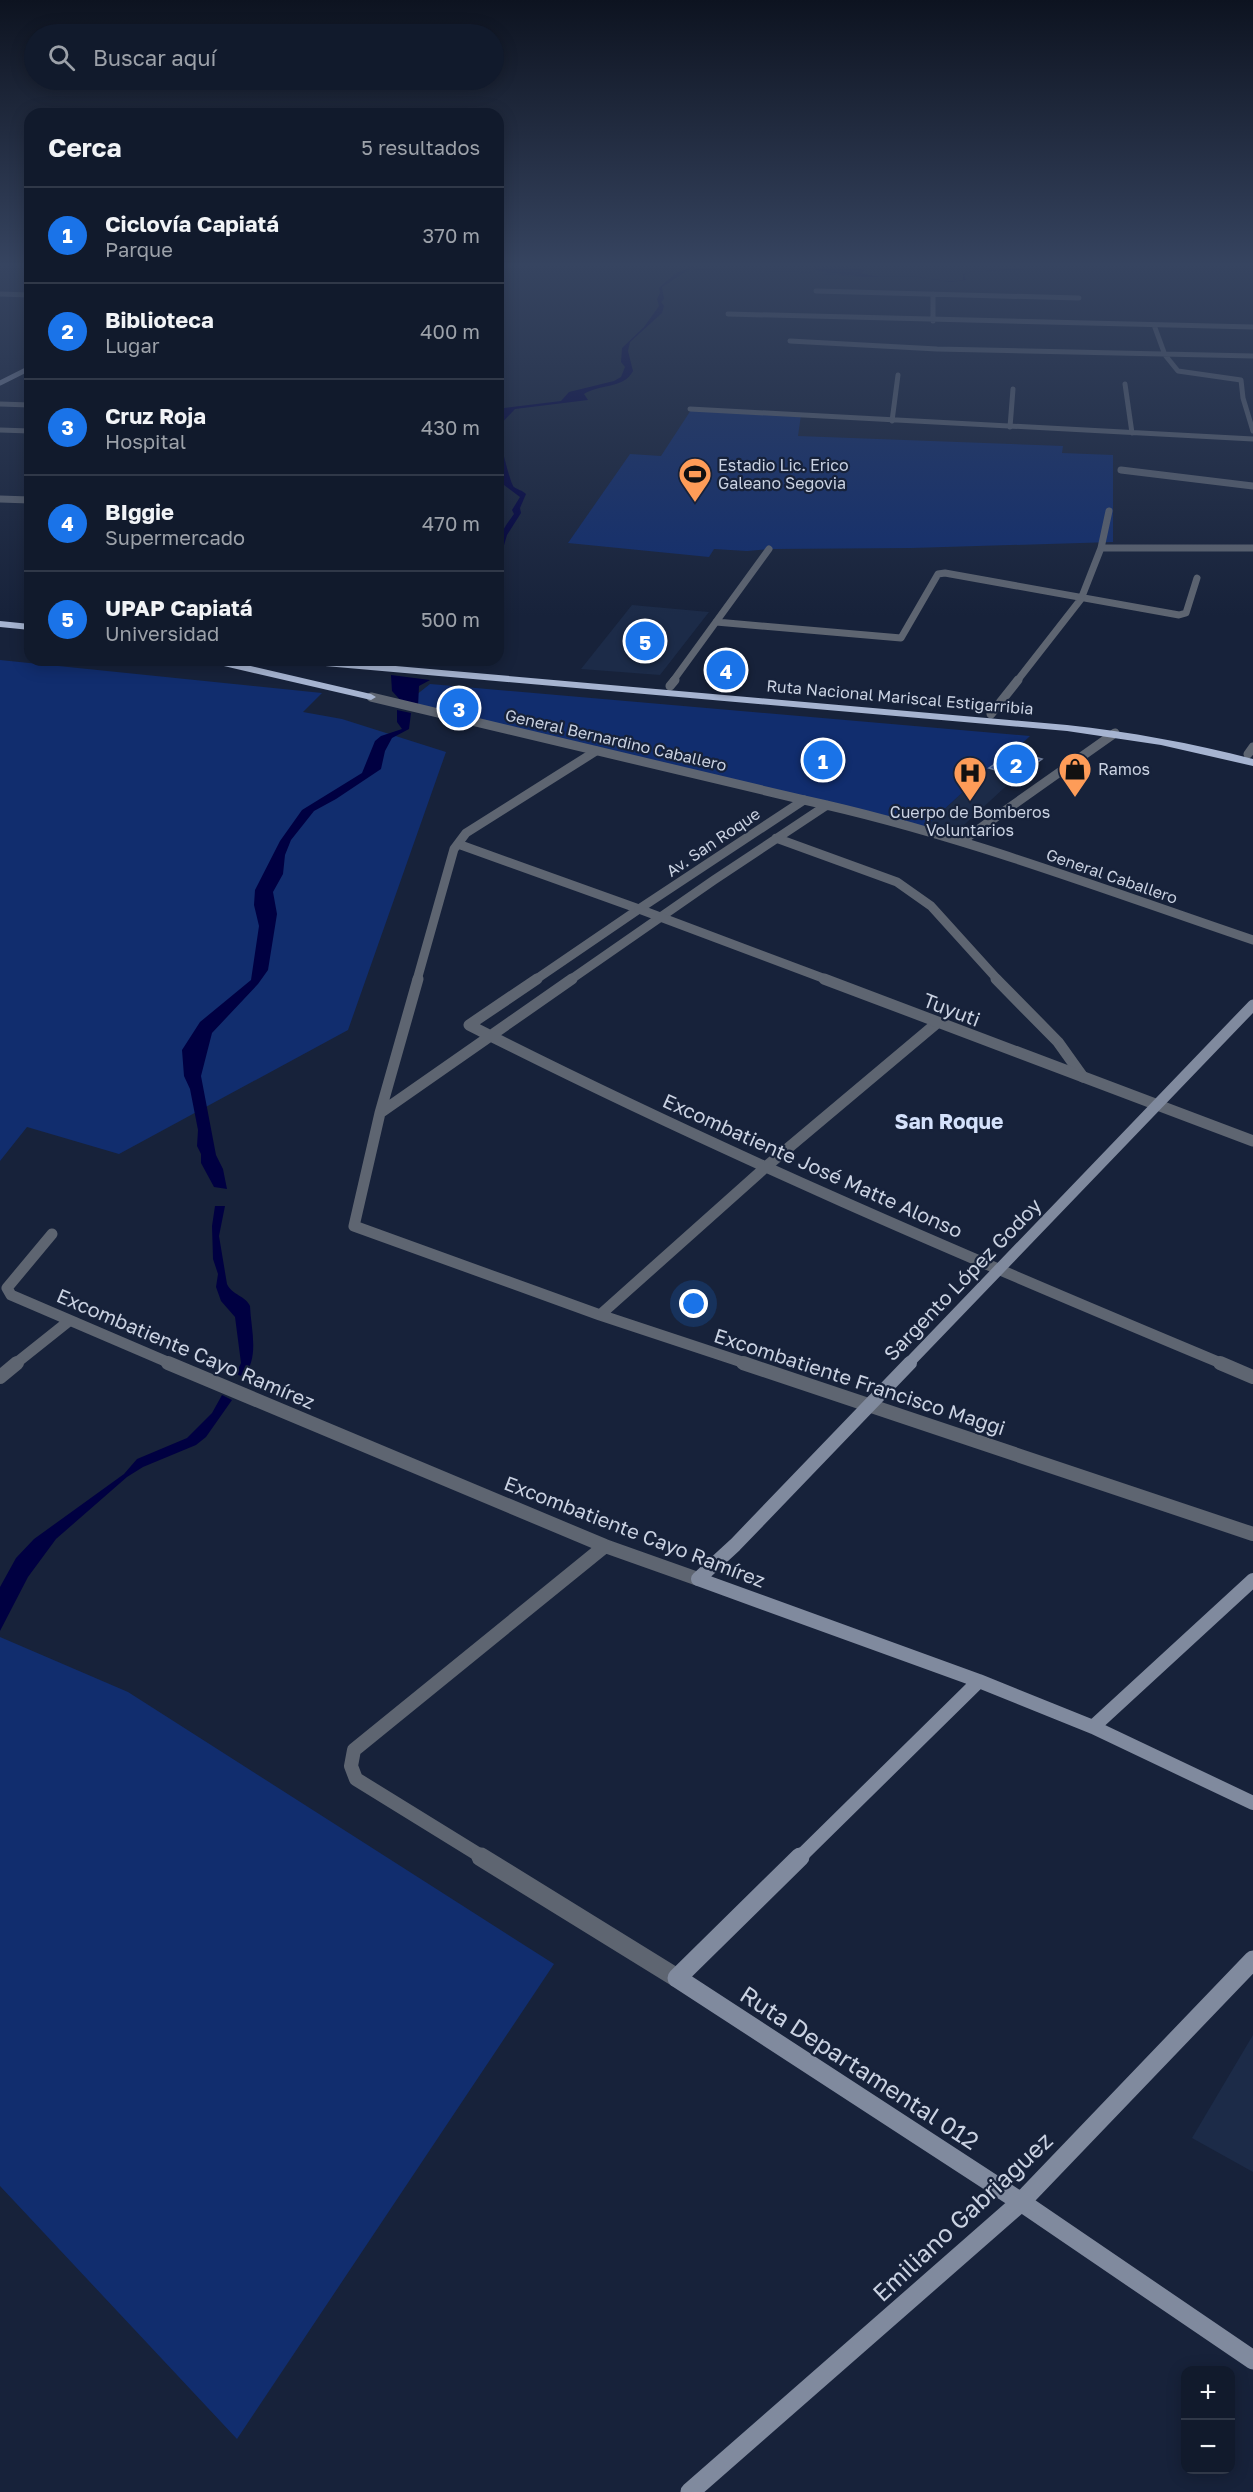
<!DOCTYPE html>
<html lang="es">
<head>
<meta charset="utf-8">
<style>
	body { margin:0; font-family:"Golos Text",sans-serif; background:#1a2334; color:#f1f3f6 }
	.controls { position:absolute; right:18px; bottom:18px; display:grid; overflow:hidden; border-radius:12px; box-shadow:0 3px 15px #0003 }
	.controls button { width:54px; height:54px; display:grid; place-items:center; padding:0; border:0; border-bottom:2px solid #303848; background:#111a2c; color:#f1f3f6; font:30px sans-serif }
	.you { position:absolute; left:694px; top:1304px; width:21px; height:21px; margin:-15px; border:4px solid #fff; border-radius:50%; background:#1a73e8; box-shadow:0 0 0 9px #1a73e833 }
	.badge { display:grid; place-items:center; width:39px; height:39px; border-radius:50%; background:#1a73e8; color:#fff; font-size:20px; font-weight:700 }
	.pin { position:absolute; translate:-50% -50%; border:3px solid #fff; box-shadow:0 2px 6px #0006 }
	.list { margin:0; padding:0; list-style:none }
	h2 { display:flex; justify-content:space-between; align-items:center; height:78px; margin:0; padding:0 24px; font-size:26px }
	h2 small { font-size:20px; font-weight:400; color:#9ca1a9 }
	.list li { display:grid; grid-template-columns:39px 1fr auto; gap:18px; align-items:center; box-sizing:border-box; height:96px; padding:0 24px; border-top:2px solid #303848 }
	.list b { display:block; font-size:22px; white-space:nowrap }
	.list p { margin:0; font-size:20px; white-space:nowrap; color:#9ca1a9 }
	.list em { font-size:20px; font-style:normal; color:#9ca1a9 }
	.icon { flex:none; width:33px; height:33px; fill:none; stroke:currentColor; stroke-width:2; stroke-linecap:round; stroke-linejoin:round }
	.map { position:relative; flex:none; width:1253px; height:2492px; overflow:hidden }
	.search { position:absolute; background:#111a2c; box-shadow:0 3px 15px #0003; left:24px; top:24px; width:480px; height:66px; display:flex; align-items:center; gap:15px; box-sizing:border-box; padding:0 21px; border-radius:33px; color:#9ca1a9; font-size:22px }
	.panel { position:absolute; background:#111a2c; box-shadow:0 3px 15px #0003; left:24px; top:108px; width:480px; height:558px; border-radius:18px }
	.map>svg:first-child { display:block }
	.built { fill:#1c2b48 }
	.green { fill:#112d6e }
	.water { fill:#000041 }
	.building { fill:#325297; stroke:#73829f; stroke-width:1.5 }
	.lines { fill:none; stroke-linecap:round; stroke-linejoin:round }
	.minor-far5 { stroke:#5e6571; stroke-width:5 }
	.minor-far4 { stroke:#5e6571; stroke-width:7 }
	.minor-far3 { stroke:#5e6571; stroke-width:9 }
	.minor-far2 { stroke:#5e6571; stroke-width:11 }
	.minor-far1 { stroke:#5e6571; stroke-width:14 }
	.minor { stroke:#5e6571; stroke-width:19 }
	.tertiary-far2 { stroke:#5e6571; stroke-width:5 }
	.tertiary-far1 { stroke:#5e6571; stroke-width:9 }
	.tertiary { stroke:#5e6571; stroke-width:11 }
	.secondary-far3 { stroke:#808a9e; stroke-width:5 }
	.secondary-far2 { stroke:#808a9e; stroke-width:11 }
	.secondary-far1 { stroke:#808a9e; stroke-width:14 }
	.secondary { stroke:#808a9e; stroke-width:19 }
	.trunk { fill:#a6b4d1; fill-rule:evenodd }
	.labels { text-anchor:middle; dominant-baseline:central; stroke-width:4.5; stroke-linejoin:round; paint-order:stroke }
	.far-poi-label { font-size:16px; fill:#cad2e2; stroke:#17223a; text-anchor:start }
	.far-street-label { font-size:16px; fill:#cad2e2; stroke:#17223a }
	.street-label { font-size:20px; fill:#cad2e2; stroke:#17223a }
	.neighbourhood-label { font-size:21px; font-weight:bold; fill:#d4e1fb; stroke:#17223a }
	.near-street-label { font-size:24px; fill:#cad2e2; stroke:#17223a }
</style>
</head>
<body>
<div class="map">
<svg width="1253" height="2492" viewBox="0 0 1253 2492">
	<rect width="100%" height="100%" fill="#17223a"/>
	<path class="built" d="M 632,605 L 709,612 L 660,675 L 581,669 Z
		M 989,768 L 1016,777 L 953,835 L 925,827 Z
		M 1253,2035 L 1253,2172 L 1192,2138 Z"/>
	<path class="green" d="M 691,410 L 801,415 L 798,436 L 1063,446 L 1062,453 L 1113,455 L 1113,542 L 912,548 L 769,549 L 747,551 L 714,549 L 709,557 L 568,543 L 630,454 L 661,456 Z
		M 0,660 L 322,693 L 303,712 L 342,719 L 446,752 L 348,1030 L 119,1154 L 27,1127 L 0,1161 Z
		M 430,684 L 1030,736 L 1014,751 L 989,768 L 925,827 L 406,703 Z
		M 0,1637 L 128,1692 L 554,1964 L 237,2439 L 0,2186 Z"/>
	<path class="water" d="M 692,267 L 695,267 L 691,269 L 696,270 L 789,271 L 865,277 L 823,272 L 811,268 L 843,267 L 865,270 L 860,273 C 879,279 899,275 920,277 C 935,279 949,283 963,280 L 963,274 C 974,269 1037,268 1053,268 L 968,272 L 964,275 L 966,280 L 951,282 L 918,277 L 858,277 L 797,272 L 690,269 L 662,287 L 664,299 L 661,302 L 664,306 L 662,313 L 630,342 L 628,351 L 633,371 C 624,389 599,384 584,394 L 588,400 L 515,409 L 498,427 L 498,412 L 504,408 L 561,401 L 569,392 L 614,381 L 621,377 L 625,367 L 621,362 L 622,348 L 644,327 L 659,306 L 657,299 L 660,293 L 659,288 L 676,273 Z
		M 498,429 C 499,436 510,484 514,487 C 518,490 522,490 526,494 L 520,508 L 521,513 L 507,535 L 498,566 C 498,538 498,536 514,514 L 512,510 L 520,497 L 504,485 L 498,473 L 502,463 L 498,454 Z
		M 391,675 L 430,680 L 419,686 L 418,707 L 402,702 L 392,691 Z
		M 397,710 L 411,713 L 409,729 L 392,738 L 385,751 L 381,769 L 336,799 L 314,811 L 291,840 L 285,855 L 283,874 L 273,892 L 277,914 L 268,970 L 258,984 L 212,1033 L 201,1076 L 216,1155 L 223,1169 L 227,1189 L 214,1187 L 201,1163 L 201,1154 L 197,1146 L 198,1130 L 190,1089 L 184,1076 L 182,1050 L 200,1022 L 251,980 L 259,926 L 254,905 L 255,890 L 280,841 L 302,810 L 362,773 L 375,741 L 381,736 L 402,729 L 397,722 Z
		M 215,1206 L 225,1206 L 219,1236 L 227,1284 C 232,1295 246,1296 250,1306 C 251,1330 260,1358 243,1377 L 236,1374 L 241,1363 L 235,1317 L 221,1301 L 216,1287 L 218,1274 L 213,1259 L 212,1226 Z
		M 222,1395 L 232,1400 L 206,1437 L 196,1445 L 143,1467 L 127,1477 L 56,1539 L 28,1577 L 0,1631 L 0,1587 L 16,1558 L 34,1539 L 124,1474 L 137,1459 L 187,1438 L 212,1413 Z"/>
	<path class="building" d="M 1014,751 L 1042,759 L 1017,777 L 989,768 Z"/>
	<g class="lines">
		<path class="minor-far5" d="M 816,291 L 1079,298
			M 933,294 L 933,321
			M 728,314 L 1253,327
			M 1154,325 L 1165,355 L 1178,371 L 1241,380 L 1243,398 L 1253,431
			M 790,341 L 937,349 L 1253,356
			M 1125,384 L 1132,433
			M 0,404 L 30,405
			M 690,409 L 1253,439
			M 892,421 L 898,375
			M 1010,427 L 1013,389
			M 0,430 L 30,431"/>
		<path class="minor-far4" d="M 1121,470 L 1253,486
			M 0,499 L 30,500
			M 1101,548 L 1253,548
			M 716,622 L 901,638 L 938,574 L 945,573 L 1179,615 L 1186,613 L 1197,578
			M 673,681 L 769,549
			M 1017,681 L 1081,599 L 1101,548 L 1109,511"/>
		<path class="minor-far3" d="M 670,686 L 675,680
			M 991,714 L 1018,680
			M 804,800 C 957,833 1105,890 1253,940
			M 776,838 L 897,882 L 931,906 L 998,980
			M 962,841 L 1115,733
			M 458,844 L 639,909
			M 417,980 L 454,849 L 466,833 L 596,751
			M 535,980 L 639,909
			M 570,980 L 714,880 L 827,805"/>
		<path class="minor-far2" d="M 418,979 L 380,1113 L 354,1226 L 600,1315 L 748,1364
			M 537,979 L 469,1025 C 715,1150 969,1258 1223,1364
			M 996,979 L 1058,1042 L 1083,1077
			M 380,1113 L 572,979
			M 52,1234 L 7,1288 L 11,1295 L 172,1364
			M 600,1315 L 768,1165 L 937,1023
			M 15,1364 L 69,1321"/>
		<path class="minor-far1" d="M 168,1363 L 605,1546 L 698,1579
			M 743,1363 L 1253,1534
			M 1220,1363 L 1253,1377
			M 0,1377 L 17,1363
			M 484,1858 L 356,1779 L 351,1766 L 354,1750 L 605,1546"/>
		<path class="minor" d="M 481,1857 L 677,1978"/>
		<path class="tertiary-far2" d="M 0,294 L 30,295"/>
		<path class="tertiary-far1" d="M 371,697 L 804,800
			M 1248,754 L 1253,747
			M 639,909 L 828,980
			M 639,909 L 804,800"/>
		<path class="tertiary" d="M 824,979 L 1253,1141"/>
		<path class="secondary-far3" d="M 0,383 L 30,368"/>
		<path class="secondary-far2" d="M 908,1364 L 1253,1005"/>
		<path class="secondary-far1" d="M 910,1363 L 735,1545 L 698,1579 L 979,1681 L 1093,1727 L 1253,1803
			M 1093,1727 L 1253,1580
			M 799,1858 L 979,1681"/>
		<path class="secondary" d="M 800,1857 L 677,1978 L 1021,2202 L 1253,2360
			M 690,2492 L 1021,2202 L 1253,1960"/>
		<path class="trunk" d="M 0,621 L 30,624 L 30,630 L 0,627 Z
			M 206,660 L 225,660 L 371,694 L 376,697 L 371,700 L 211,663 Z
			M 286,660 L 327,660 L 1067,725 C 1130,732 1192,743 1253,759 L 1253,766 L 1161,745 L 1067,731 L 291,663 Z"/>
	</g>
	<linearGradient id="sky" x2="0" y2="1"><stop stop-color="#0d1320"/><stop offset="0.43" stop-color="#364460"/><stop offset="1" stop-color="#364460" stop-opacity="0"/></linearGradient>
	<rect width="1253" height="616" fill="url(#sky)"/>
	<defs>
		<symbol id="stadium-pin" viewBox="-11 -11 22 30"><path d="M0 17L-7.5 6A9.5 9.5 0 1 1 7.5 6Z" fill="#fe9c58" stroke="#17223a"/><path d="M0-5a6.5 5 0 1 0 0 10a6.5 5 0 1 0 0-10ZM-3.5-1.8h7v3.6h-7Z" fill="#111"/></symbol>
		<symbol id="shop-pin" viewBox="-11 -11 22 30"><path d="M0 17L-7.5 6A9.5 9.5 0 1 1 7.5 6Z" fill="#fe9c58" stroke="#17223a"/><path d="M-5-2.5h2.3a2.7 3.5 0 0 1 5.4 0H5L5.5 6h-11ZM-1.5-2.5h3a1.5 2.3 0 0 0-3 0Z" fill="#111"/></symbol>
		<symbol id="hospital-pin" viewBox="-11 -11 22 30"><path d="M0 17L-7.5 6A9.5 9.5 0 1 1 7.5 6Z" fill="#fe9c58" stroke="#17223a"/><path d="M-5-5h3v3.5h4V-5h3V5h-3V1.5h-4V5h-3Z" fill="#111"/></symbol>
	</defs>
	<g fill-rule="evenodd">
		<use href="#stadium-pin" x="676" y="455" width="38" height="52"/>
		<use href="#shop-pin" x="1056" y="750" width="38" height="52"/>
		<use href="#hospital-pin" x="951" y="754" width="38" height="52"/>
	</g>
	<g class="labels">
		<g class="far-poi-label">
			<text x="718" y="465">Estadio Lic. Erico<tspan x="718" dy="18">Galeano Segovia</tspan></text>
			<text x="1098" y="769">Ramos</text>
			<text x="970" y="812" text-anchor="middle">Cuerpo de Bomberos<tspan x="970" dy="18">Voluntarios</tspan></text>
		</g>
		<g class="far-street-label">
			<text transform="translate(900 697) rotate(5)">Ruta Nacional Mariscal Estigarribia</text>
			<text transform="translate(616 740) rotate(13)">General Bernardino Caballero</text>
			<text transform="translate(713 842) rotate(-34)">Av. San Roque</text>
			<text transform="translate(1112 876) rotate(19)">General Caballero</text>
		</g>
		<g class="street-label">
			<text transform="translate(952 1009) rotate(21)">Tuyuti</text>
			<text transform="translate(813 1165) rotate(24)">Excombatiente José Matte Alonso</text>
			<text transform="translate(962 1279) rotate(-46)">Sargento López Godoy</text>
			<text transform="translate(186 1348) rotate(23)">Excombatiente Cayo Ramírez</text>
			<text transform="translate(860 1381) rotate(18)">Excombatiente Francisco Maggi</text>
			<text transform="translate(635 1531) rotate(21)">Excombatiente Cayo Ramírez</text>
		</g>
		<g class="neighbourhood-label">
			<text x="949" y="1121">San Roque</text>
		</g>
		<g class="near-street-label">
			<text transform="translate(860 2067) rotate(33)">Ruta Departamental 012</text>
			<text transform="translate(962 2216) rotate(-43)">Emiliano Gabriaguez</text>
		</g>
	</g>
</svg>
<div class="controls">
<button>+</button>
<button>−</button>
</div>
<div class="you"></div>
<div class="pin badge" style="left:823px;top:760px">1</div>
<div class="pin badge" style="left:1016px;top:764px">2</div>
<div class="pin badge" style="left:459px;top:708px">3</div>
<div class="pin badge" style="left:726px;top:670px">4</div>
<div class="pin badge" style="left:645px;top:641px">5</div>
<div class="search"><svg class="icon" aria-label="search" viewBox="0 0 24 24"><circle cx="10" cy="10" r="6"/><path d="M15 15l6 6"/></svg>Buscar aquí</div>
<section class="panel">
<h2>Cerca<small>5 resultados</small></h2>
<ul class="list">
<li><span class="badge">1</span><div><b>Ciclovía Capiatá</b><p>Parque</p></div><em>370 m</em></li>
<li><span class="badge">2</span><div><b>Biblioteca</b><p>Lugar</p></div><em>400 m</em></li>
<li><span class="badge">3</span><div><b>Cruz Roja</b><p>Hospital</p></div><em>430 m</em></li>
<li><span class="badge">4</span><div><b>BIggie</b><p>Supermercado</p></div><em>470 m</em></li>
<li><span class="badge">5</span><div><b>UPAP Capiatá</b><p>Universidad</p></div><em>500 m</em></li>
</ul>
</section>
</div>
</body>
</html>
